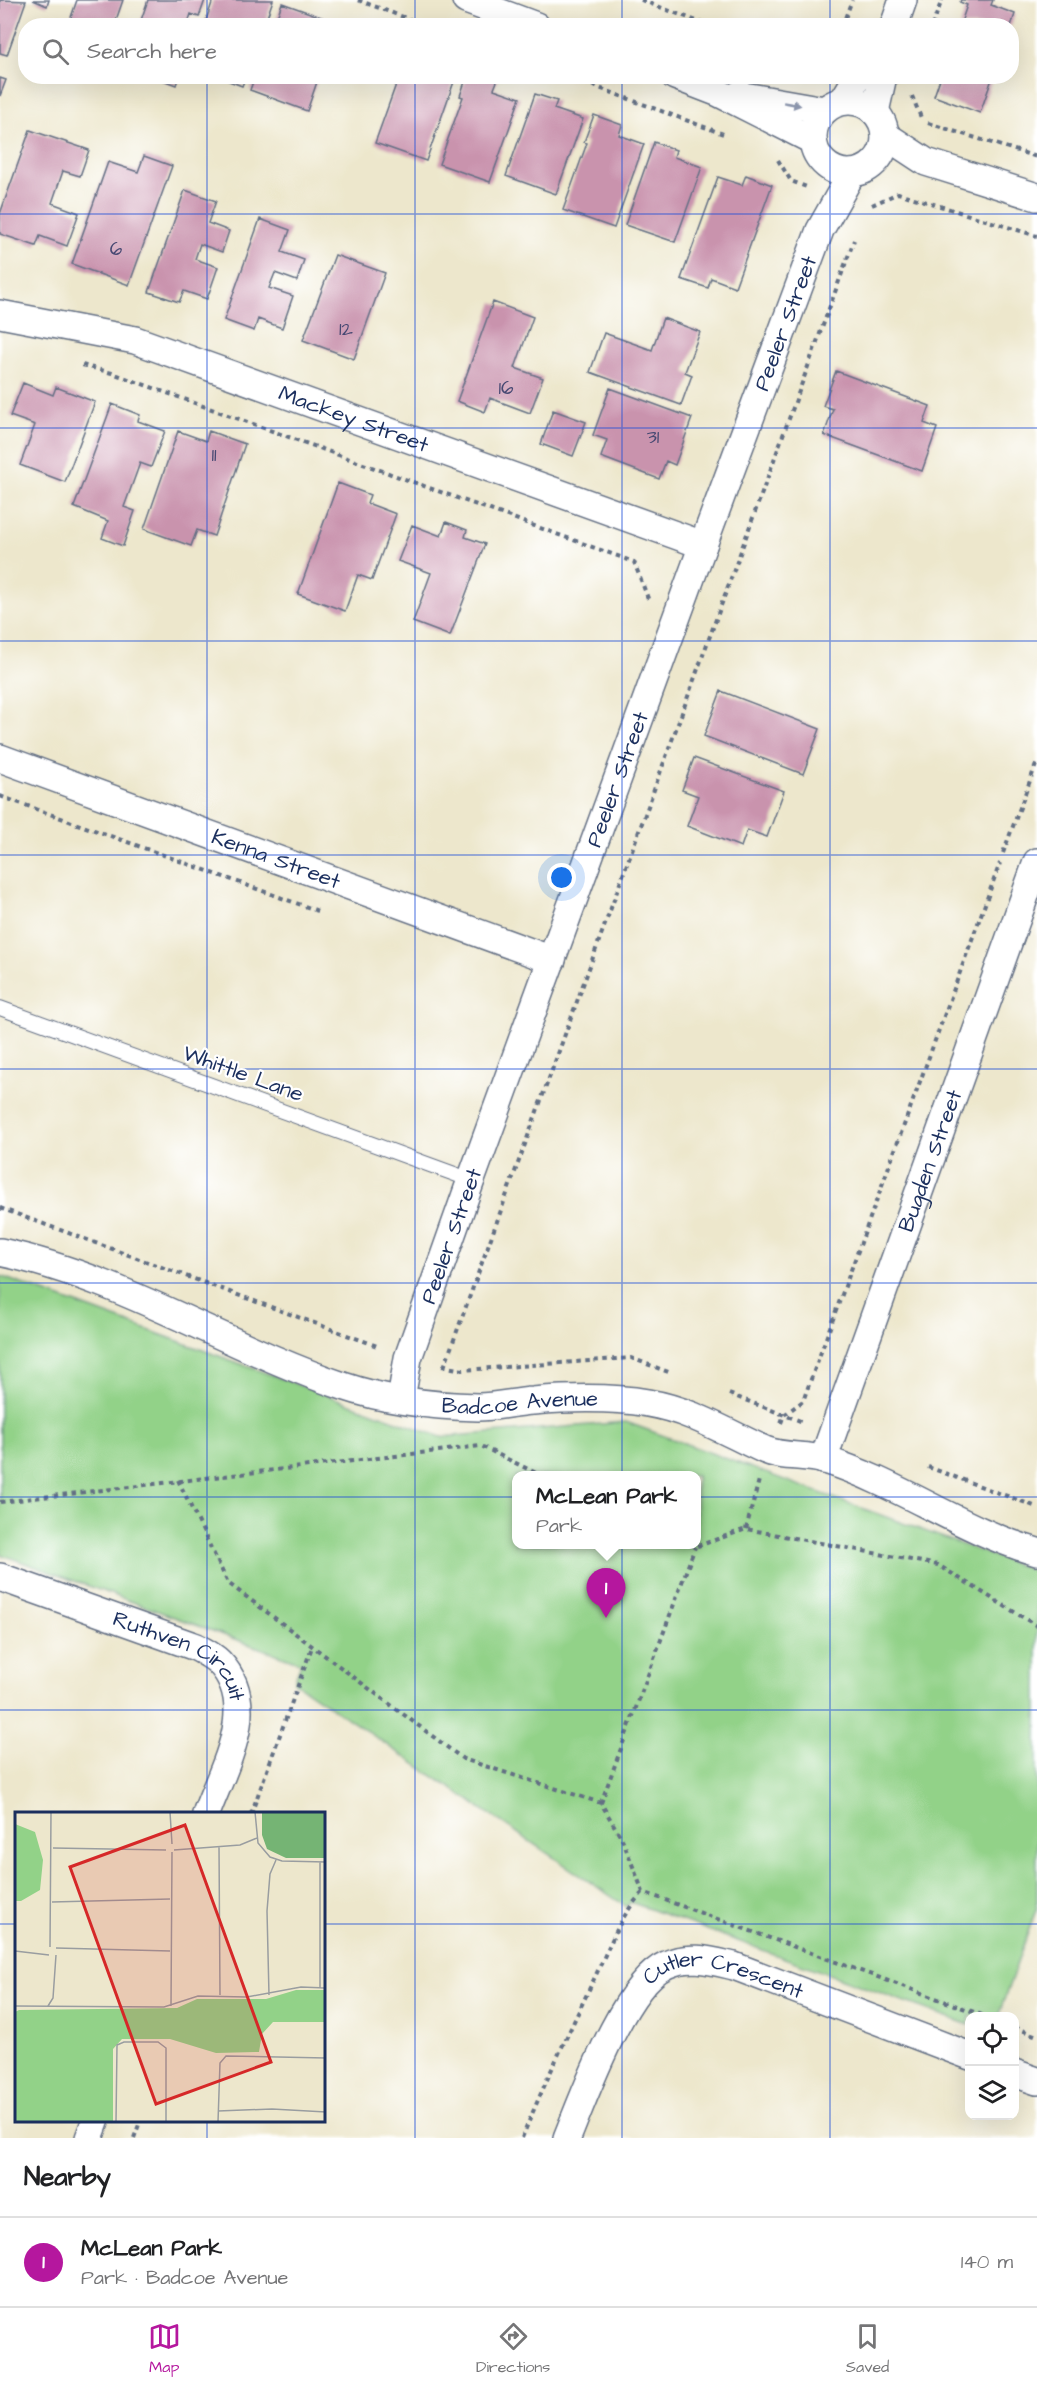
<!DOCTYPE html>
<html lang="en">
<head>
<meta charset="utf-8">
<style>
	body { margin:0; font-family:"Architects Daughter",sans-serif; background:#f6f6f6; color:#202124 }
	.controls { position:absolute; right:18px; bottom:18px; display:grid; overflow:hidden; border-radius:12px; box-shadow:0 6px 24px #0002 }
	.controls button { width:54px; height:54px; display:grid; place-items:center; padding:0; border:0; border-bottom:2px solid #e0e0e0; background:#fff; color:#202124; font:30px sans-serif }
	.you { position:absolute; left:562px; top:878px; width:21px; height:21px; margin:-15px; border:4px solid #fff; border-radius:50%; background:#1a73e8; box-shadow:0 0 0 9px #1a73e833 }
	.badge { display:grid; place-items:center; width:39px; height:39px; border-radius:50%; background:#b5179e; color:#fff; font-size:20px; font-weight:700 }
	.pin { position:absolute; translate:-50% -50px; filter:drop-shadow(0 2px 3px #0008) }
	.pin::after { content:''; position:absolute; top:32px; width:21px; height:18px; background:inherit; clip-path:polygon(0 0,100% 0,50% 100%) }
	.popup { position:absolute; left:512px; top:1471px; width:189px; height:78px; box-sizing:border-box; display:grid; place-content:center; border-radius:12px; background:#fff; filter:drop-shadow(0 2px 4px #0005); font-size:20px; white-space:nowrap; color:#757577 }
	.popup b { font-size:22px; color:#202124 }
	.popup::after { content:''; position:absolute; left:50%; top:100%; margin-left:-12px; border:12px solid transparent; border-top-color:#fff }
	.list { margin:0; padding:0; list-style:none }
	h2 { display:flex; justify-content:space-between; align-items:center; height:78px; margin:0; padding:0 24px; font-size:26px }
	h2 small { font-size:20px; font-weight:400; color:#757577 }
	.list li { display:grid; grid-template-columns:39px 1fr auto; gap:18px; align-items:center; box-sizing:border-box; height:90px; padding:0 24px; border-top:2px solid #e0e0e0 }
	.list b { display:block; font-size:22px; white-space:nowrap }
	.list p { margin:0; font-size:20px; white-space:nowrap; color:#757577 }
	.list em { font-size:20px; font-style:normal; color:#757577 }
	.icon { flex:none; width:33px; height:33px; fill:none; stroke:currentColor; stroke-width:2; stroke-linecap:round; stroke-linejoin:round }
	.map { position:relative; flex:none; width:1037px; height:2138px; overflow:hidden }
	.search { position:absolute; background:#fff; box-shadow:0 6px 24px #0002; left:18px; right:18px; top:18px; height:66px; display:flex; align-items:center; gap:15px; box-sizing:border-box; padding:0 21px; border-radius:24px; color:#757577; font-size:22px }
	.sheet { height:168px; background:#fff }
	nav { display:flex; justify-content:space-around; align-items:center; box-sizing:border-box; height:84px; border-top:2px solid #e0e0e0; background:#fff; font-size:16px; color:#757577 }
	nav a { display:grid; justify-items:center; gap:3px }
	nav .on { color:#b5179e }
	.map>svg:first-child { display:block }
	.green { fill:#92d288; stroke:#568073; stroke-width:1.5; fill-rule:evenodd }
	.building { fill:#c993ad }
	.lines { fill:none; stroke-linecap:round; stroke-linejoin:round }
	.lane-casing { stroke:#646f84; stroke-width:16 }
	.street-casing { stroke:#646f84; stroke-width:30 }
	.path { stroke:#646f84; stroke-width:4; stroke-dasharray:4.5 4.5; stroke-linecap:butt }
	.lane { stroke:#fff; stroke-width:14 }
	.street { stroke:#fff; stroke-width:27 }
	.oneway { fill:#8d97ae }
	.grid { fill:none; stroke:#1d4ed8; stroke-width:1.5; stroke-opacity:0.55 }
	.labels { text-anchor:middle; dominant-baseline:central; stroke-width:4.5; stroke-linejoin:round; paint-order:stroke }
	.number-label { font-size:20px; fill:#464872 }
	.street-label { font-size:22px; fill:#1b2f5e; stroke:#fff }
	.inset-road { fill:none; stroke:#999da0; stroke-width:1.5 }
	.view { fill:#d62828; fill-opacity:0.15; stroke:#d62828; stroke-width:3 }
	.inset-edge { fill:none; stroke:#1b2f5e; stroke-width:3 }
</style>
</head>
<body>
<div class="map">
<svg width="1037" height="2138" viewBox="0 0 1037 2138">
	<rect width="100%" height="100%" fill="#fff"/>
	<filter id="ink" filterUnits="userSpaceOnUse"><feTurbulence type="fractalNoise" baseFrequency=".0167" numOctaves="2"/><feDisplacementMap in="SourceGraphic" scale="12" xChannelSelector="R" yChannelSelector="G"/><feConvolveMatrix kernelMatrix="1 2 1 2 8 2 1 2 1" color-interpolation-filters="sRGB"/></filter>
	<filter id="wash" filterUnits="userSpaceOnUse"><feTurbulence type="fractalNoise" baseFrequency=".008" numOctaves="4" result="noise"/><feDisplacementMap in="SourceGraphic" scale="24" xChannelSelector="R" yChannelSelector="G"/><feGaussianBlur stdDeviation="1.35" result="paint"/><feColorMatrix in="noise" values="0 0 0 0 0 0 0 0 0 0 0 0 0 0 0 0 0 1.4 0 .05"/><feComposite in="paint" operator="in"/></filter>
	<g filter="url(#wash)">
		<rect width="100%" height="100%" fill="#ede7cc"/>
		<path class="green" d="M 0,1276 L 441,1437 L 626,1422 L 1037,1572 L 1037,1907 L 999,2014 L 992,2016 L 970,2016 L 969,2025 L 630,1902 L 627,1907 L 294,1682 L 301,1663 L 0,1554 ZM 516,1476 L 696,1476 L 696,1544 L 516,1544 Z"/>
		<g id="blocks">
			<path class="building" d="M 0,0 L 26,1 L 7,55 L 0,53 Z
				M 33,0 L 49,0 L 47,6 Z
				M 77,0 L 123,0 L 114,26 L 68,26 Z
				M 148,0 L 205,0 L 199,17 L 191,14 L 187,26 L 139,26 Z
				M 213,0 L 273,0 L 264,26 L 204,26 Z
				M 961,0 L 993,0 L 991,5 L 1015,14 L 1011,26 L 960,26 L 967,5 L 960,2 Z
				M 282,3 L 338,23 L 338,26 L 274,26 Z
				M 152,76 L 179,76 L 176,85 Z
				M 216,76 L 246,76 L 242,86 Z
				M 255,76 L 319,76 L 307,111 L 250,90 Z
				M 399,76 L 456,76 L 426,161 L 375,143 Z
				M 467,76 L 490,76 L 498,79 L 494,89 L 520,98 L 490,182 L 439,164 L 463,97 L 460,96 Z
				M 941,76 L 993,76 L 980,113 L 934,96 Z
				M 0,78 L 6,80 L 0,96 Z
				M 535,94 L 557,101 L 554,109 L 583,119 L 556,194 L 506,176 Z
				M 594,115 L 622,125 L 619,135 L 644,144 L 614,228 L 563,210 L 587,143 L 584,142 Z
				M 30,130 L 89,150 L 80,176 L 63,171 L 52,203 L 79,213 L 67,246 L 40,236 L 36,246 L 0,234 L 0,214 Z
				M 654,142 L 676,150 L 674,157 L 702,167 L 675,242 L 625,225 Z
				M 144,156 L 172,166 L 129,285 L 72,264 L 108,162 L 138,172 Z
				M 746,175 L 772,185 L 735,287 L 711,278 L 708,288 L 681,279 L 718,177 L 742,185 Z
				M 185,190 L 216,201 L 208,223 L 229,231 L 222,252 L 200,244 L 195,259 L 218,267 L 207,299 L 184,291 L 179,302 L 149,292 Z
				M 260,219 L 290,230 L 282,252 L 304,260 L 297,281 L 275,273 L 269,288 L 293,296 L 282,328 L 258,319 L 254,331 L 224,320 Z
				M 335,255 L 385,273 L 354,359 L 303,340 Z
				M 493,302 L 533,317 L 515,368 L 543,378 L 530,413 L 490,398 L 485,412 L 457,401 Z
				M 663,318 L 700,332 L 685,372 L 692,375 L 681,405 L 590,372 L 604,333 L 652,350 Z
				M 836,371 L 930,406 L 924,423 L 937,428 L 922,471 L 824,435 L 833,409 L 823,406 Z
				M 23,383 L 53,395 L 56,387 L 95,402 L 65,482 L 20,465 L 35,425 L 10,416 Z
				M 610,388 L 692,418 L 675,465 L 666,461 L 659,479 L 601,457 L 607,440 L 593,435 Z
				M 112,404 L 140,415 L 138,421 L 165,431 L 151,467 L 140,463 L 124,507 L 135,511 L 123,546 L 102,538 L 108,521 L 74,507 Z
				M 553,410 L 586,422 L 573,456 L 541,444 Z
				M 178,431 L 206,441 L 209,431 L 245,444 L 214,536 L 197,530 L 191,546 L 144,529 Z
				M 338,483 L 370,495 L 367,503 L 396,514 L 372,580 L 358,575 L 345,611 L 298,594 Z
				M 446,522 L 467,530 L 465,537 L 485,544 L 450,636 L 413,622 L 431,573 L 398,561 L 412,525 L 441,536 Z
				M 721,691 L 820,729 L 803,774 L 704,736 Z
				M 694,758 L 784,791 L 767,837 L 747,830 L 741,847 L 687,826 L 698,796 L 682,790 Z"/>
		</g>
	</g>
	<g filter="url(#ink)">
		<use href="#blocks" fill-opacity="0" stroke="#646f84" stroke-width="1.5"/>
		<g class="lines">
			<defs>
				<path id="lane" d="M 0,1008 L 471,1180"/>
				<g id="street">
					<path d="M 466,0 L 536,26"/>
					<path d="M 894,26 L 903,0"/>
					<path d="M 675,76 L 719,93 L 812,140"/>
					<path d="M 738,95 L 824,110"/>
					<circle cx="849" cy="137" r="36"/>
					<path d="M 843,101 L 858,76"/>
					<path d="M 875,112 L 883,76"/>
					<path d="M 885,135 L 926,162 L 1037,197"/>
					<path id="s1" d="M 0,314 L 135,340 L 703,545"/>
					<path id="s2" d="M 0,758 L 552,960"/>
					<path id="s3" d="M 0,1252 C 121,1277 227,1347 343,1386 C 384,1400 434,1406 478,1407 C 496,1407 515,1402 533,1401 C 570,1398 612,1397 648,1403 C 691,1410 727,1433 765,1450 C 783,1458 806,1454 825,1460 C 899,1483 963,1531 1037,1552"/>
					<path id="s4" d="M 401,1399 L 408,1358 L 471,1180 L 703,545 L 820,230 L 852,173"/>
					<path id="s5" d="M 823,1460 L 1037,862"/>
					<path id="s6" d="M 0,1577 L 196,1647 C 203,1651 213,1656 219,1662 C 261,1706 223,1767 206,1814"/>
					<path d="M 1014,2073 L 1037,2081"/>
					<path d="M 89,2138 L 95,2122"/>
					<path id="s7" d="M 567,2138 C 585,2094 624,1984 666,1965 C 688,1954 712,1961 734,1966 L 970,2056"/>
				</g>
			</defs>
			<use href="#lane" class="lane-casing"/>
			<use href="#street" class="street-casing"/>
			<path class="path" d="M 358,0 L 427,26
				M 641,0 L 710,26
				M 842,26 L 852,0
				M 932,26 L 942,0
				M 567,76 L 726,135
				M 912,96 L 922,120
				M 928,123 L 1037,157
				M 778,160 L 791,181 L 809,188
				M 872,205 L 898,193 L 1037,236
				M 82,365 L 112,373 L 634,562 L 649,601
				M 0,796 L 318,911
				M 1003,853 L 1037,762
				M 0,1208 L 380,1347
				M 442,1366 L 463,1370 L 631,1358 L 671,1373
				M 444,1367 L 854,240
				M 729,1394 L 803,1422
				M 781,1423 L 784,1415 L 803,1401 L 1000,863
				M 928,1467 L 1037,1507
				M 178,1480 L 228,1583 L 463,1759 L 601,1803 L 623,1841 L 643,1892 L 985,2016
				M 0,1502 L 481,1446 L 542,1476
				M 746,1529 L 759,1480
				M 689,1544 L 695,1547 L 746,1529 L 938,1565 L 1037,1626
				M 601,1803 L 695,1547
				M 251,1814 L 312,1647
				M 1014,2027 L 1037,2036
				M 134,2138 L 140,2122
				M 522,2138 C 544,2084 569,2032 594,1979 C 608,1950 620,1915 643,1892"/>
			<use href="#lane" class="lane"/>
			<use href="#street" class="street"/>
		</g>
		<defs><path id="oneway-solid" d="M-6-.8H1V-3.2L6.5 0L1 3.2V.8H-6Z" transform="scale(1.5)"/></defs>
		<use class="oneway" href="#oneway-solid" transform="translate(792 104) rotate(10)"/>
	</g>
	<path class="grid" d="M 207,0 L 207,26M 415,0 L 415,26M 622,0 L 622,26M 830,0 L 830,26M 207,76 L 207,1814M 415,76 L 415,2138M 622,76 L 622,2138M 830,76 L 830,2138M 0,214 L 1037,214M 0,428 L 1037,428M 0,641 L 1037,641M 0,855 L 1037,855M 0,1069 L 1037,1069M 0,1283 L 1037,1283M 0,1497 L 1037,1497M 0,1710 L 1037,1710M 0,1924 L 16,1924M 324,1924 L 1037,1924M 207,2122 L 207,2138"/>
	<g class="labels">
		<g class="number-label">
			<text x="116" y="249">6</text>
			<text x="346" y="329">12</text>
			<text x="506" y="388">16</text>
			<text x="653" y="437">31</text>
			<text x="214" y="455">11</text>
		</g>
		<g class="street-label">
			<text stroke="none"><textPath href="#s4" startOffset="1143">Peeler Street</textPath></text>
			<text stroke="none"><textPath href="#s1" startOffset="370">Mackey Street</textPath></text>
			<text stroke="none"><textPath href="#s4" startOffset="657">Peeler Street</textPath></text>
			<text stroke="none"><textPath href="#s2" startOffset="294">Kenna Street</textPath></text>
			<text transform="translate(243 1074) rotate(20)">Whittle Lane</text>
			<text stroke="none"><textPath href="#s5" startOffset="318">Bugden Street</textPath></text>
			<text stroke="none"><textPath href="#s4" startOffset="171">Peeler Street</textPath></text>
			<text stroke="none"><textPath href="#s3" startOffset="548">Badcoe Avenue</textPath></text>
			<text stroke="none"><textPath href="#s6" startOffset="200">Ruthven Circuit</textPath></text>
			<text stroke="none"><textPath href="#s7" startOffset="261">Cutler Crescent</textPath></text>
		</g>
	</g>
	<g transform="translate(15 1812)">
		<rect width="310" height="310" fill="#ede7cc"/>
		<path d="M 0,12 L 20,20 L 28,48 L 25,78 L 6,89 L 0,89 ZM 281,178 L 310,178 L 310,210 L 258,210 L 247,222 L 244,240 L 201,241 L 155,227 L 107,227 L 98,237 L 98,310 L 0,310 L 0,200 L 4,198 L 162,196 L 182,187 L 251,187 Z" fill="#92d288"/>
		<path d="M 247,1 L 310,1 L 310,46 L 271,46 L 252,37 L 247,23 Z" fill="#75b474"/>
		<path class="inset-road" d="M 155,0 L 157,32M 240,0 L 243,31 L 255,45 L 267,49 L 311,50M 204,34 L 205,183M 38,36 L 151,38M 159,38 L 225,33 L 242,26M 305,50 L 305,176M 37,90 L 155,87M 35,135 L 36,0M 41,136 L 155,139M 0,139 L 34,143M 254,183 L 252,99 L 255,62 L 261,48M 0,194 L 149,195 L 183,184 L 232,185 L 286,175 L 311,176M 33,194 L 38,186 L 41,143M 156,194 L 157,40M 203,299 L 257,297 L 311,300M 101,310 L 102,233 L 109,230 L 143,230 L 151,236 L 151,310M 203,310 L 205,251 L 211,244 L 311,246"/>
		<path class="view" d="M 170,13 L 256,250 L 141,292 L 55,55 Z"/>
		<rect width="310" height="310" class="inset-edge"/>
	</g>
</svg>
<div class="controls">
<button><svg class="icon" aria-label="locate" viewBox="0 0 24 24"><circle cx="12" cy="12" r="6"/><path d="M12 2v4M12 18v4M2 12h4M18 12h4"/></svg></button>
<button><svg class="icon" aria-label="layers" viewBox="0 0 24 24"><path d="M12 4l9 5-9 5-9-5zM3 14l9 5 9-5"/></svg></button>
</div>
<div class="you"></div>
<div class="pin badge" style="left:606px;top:1618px">1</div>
<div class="popup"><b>McLean Park</b>Park</div>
<div class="search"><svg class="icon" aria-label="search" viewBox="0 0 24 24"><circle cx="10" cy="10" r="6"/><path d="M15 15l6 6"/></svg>Search here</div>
</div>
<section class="sheet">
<h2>Nearby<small></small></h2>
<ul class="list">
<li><span class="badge">1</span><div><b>McLean Park</b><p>Park · Badcoe Avenue</p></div><em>140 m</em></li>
</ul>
</section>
<nav>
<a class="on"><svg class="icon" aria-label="map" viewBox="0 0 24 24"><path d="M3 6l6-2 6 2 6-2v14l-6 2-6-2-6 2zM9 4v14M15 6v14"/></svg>Map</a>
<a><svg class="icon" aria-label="directions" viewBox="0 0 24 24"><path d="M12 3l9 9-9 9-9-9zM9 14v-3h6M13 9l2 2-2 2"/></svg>Directions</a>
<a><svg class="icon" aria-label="saved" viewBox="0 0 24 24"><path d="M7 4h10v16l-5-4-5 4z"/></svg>Saved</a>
</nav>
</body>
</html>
